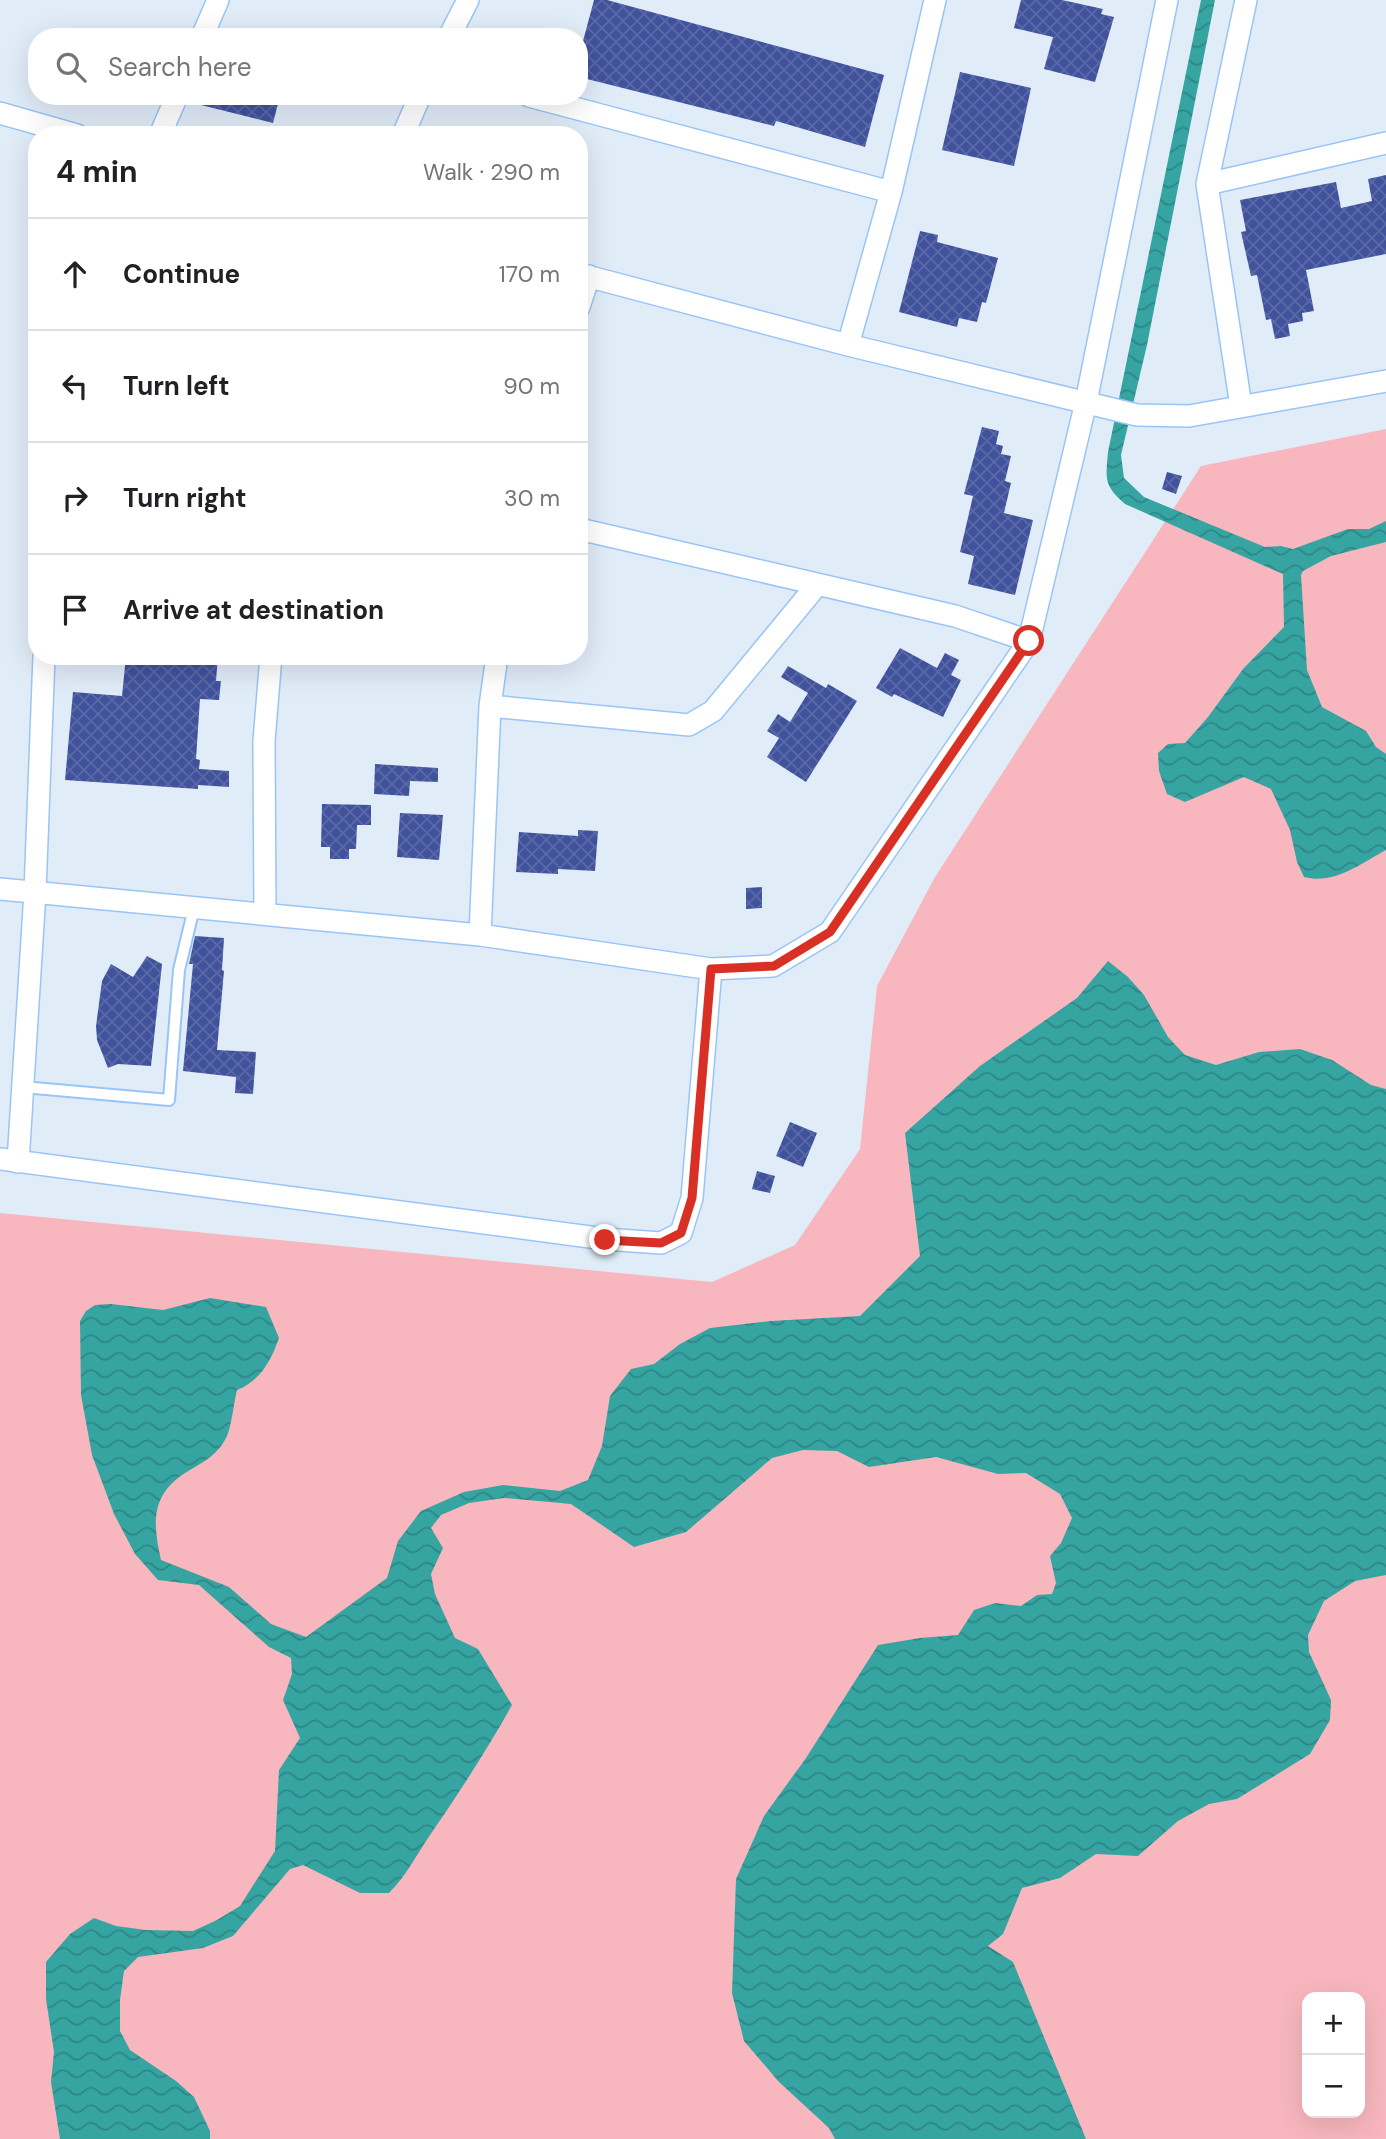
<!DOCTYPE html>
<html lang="en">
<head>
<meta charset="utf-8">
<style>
	body { margin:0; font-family:"DM Sans",sans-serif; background:#f2f2f2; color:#202124 }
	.controls { position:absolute; right:21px; bottom:21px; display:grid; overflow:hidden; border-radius:14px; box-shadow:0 7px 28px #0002 }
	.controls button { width:63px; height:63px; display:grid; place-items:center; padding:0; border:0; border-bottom:2px solid #e0e0e0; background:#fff; color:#202124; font:35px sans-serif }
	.stop { position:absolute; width:21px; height:21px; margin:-16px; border:5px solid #d93025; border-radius:50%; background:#fff }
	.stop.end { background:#d93025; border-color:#fff; box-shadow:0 2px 7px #0008 }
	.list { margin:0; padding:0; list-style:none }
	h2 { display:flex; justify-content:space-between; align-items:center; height:91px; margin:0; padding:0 28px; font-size:30px }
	h2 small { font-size:23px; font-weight:400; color:#757577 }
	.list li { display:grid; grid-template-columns:46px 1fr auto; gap:21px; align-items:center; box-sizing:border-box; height:112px; padding:0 28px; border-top:2px solid #e0e0e0 }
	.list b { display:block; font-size:26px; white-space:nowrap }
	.list em { font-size:23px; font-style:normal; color:#757577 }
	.icon { flex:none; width:38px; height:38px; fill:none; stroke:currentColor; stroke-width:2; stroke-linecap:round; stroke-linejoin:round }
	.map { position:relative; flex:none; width:1386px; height:2139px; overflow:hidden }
	.search { position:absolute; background:#fff; box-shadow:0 7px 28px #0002; left:28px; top:28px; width:560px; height:77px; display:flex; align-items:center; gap:18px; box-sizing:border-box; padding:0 24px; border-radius:28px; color:#757577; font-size:26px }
	.panel { position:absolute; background:#fff; box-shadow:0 7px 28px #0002; left:28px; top:126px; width:560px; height:539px; border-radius:28px }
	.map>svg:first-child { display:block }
	.green { fill:#f8b7be; fill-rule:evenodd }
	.water { fill:url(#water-waves) }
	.building { fill:url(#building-cross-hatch) }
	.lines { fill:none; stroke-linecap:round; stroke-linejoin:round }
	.lane-casing { stroke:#99c5f6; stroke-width:14 }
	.street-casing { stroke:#99c5f6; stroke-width:24 }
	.lane { stroke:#fff; stroke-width:10 }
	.street { stroke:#fff; stroke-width:21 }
	.route { stroke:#d93025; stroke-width:9 }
</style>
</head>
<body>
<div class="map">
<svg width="1386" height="2139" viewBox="0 0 1386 2139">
	<defs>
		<pattern id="water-waves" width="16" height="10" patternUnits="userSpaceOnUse" patternTransform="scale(1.75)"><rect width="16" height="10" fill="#36a5a1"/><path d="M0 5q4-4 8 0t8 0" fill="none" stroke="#2d8786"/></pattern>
		<pattern id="building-cross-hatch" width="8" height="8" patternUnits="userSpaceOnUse" patternTransform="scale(1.75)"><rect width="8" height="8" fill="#41529d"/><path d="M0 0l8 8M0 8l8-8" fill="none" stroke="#5a69a6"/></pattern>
	</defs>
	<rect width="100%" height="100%" fill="#e1ecf9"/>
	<path class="green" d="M 1386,429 L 1386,2139 L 0,2139 L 0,1213 L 712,1282 L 795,1245 L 860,1149 L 877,986 L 935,877 L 1201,466 ZM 1307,1997 L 1360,1997 L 1360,2113 L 1307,2113 Z"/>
	<path class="water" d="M 1201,0 L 1215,0 L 1147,345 L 1121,455 L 1124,478 L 1144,497 L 1265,547 L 1281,546 L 1293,549 L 1348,529 L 1369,529 L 1386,521 L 1386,542 L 1331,556 L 1303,571 L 1301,575 L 1307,670 L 1322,707 L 1366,731 L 1376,747 L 1386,754 L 1386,850 C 1360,864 1334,885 1304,877 L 1297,862 L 1290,830 L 1271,789 L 1244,777 L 1185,802 L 1167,794 L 1159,771 L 1158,753 L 1168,744 L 1185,743 L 1208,717 L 1243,669 L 1284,627 L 1283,574 L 1125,504 C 1103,485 1106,478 1108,452 Z
		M 1108,961 L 1128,977 L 1144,995 L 1168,1037 L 1185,1055 L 1216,1065 L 1259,1052 L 1300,1049 L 1332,1060 L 1371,1085 L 1386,1089 L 1386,1575 L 1355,1581 L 1324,1601 L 1308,1635 L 1309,1652 L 1331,1700 L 1330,1720 L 1310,1754 L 1237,1799 L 1209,1804 L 1178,1821 L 1138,1856 L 1096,1854 L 1060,1878 L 1022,1888 L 1003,1934 L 988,1946 L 1013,1962 L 1086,2139 L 835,2139 L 829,2128 L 779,2082 L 744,2041 L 732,1993 L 736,1879 L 764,1816 L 806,1758 L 878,1645 L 920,1638 L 958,1635 L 974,1610 L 995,1603 L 1021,1606 L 1037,1595 L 1052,1594 L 1056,1583 L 1050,1556 L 1061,1543 L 1072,1518 L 1060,1494 L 1026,1473 L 998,1474 L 936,1457 L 869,1467 L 837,1451 L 803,1450 L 772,1458 L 686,1532 L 634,1547 L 571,1504 L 504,1498 L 469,1503 L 441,1515 L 431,1528 L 443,1548 L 431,1574 L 435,1594 L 455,1638 L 478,1649 L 512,1705 C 487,1750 459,1793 430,1835 C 416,1856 406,1876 389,1893 L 360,1893 L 303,1865 L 290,1869 L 233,1936 L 203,1948 L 138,1957 L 124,1971 L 120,2000 L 120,2031 L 130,2050 L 176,2081 L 194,2097 L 210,2131 L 210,2139 L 60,2139 L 51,2082 L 54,2052 L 46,1999 L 46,1962 L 70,1934 L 94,1918 L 116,1926 L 146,1930 L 193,1931 L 217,1920 L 240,1906 L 275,1851 L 279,1770 L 300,1738 L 283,1700 L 292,1674 L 291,1658 L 269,1647 L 199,1585 L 158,1580 L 135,1554 L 114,1514 L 92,1455 L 81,1395 L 80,1321 L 86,1311 L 95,1305 L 111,1304 L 163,1310 L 210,1298 L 266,1307 L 279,1338 C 271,1361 260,1381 237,1390 C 234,1402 231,1430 226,1438 C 216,1457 201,1463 185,1473 C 150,1496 153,1524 161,1560 L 229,1587 L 271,1624 L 306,1637 L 387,1578 L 398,1541 L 421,1511 L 464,1492 L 503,1485 L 560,1491 L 588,1480 L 602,1446 L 610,1396 L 631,1369 L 654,1364 L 680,1344 L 710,1328 L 771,1321 L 860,1316 L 920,1256 L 905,1133 L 980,1066 L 1077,998 Z"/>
	<path class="building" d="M 594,0 L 607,0 L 884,75 L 865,147 L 776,121 L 774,126 L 579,77 L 579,56 Z
		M 1021,0 L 1062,0 L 1103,9 L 1101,14 L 1114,17 L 1095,82 L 1044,69 L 1053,37 L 1014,28 Z
		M 960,72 L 1031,88 L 1014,166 L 942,150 Z
		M 190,96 L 280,96 L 273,123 L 189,102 Z
		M 1386,175 L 1386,254 L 1306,270 L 1314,311 L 1302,313 L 1303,321 L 1288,324 L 1290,336 L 1275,339 L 1271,319 L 1266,320 L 1257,275 L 1251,276 L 1241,232 L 1246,231 L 1240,200 L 1336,182 L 1341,208 L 1372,201 L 1368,179 Z
		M 920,231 L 938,235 L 937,242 L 998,258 L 986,303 L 982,302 L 977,322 L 959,318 L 957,327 L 899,312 Z
		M 982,427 L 999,431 L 996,444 L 1003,446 L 1001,454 L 1011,456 L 1005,481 L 1011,483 L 1004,513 L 1033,520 L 1015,595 L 968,584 L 974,556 L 960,552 L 973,496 L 964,494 Z
		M 1167,472 L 1182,476 L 1176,494 L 1162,489 Z
		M 900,648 L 937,668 L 945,653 L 959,660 L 951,675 L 961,680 L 943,717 L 894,694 L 892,697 L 876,688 Z
		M 126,656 L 218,656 L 216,681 L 221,681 L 219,700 L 200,699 L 196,759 L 200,760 L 199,769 L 229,771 L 229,787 L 198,785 L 198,789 L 65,780 L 73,692 L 122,696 Z
		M 788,666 L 826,688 L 828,684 L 857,701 L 806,782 L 767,757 L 779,738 L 767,731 L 778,714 L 790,722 L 808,693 L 781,677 Z
		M 375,764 L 438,768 L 438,782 L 410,781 L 409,796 L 374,794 Z
		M 322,804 L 371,805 L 371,825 L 357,825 L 356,849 L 349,849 L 349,859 L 330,859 L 330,847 L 321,847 Z
		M 400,813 L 443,815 L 439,860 L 397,857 Z
		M 578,830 L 598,831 L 595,871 L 558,869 L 558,874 L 516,872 L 519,832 L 578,836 Z
		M 762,887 L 762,908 L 746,909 L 746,888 Z
		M 195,936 L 224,938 L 222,970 L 224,971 L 217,1050 L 256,1052 L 253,1094 L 235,1093 L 236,1077 L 183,1071 L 193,964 L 189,964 Z
		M 147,956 L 162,964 L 151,1066 L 118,1064 L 108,1068 L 97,1040 L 96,1026 L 102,981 L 111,964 L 133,977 Z
		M 790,1122 L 817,1133 L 803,1167 L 776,1156 Z
		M 757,1171 L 775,1176 L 770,1193 L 752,1189 Z"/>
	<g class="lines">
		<defs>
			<path id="lane" d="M 23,1087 L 169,1100 L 179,970 L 194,908"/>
			<path id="street" d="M 202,37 L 218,0
				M 449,37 L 468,0
				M 529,96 L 891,192
				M 0,113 L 77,135
				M 160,135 L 177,96
				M 403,135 L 420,96
				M 1207,184 L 1386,143
				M 579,274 L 848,345 L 1137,415 L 1189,416 L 1386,381
				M 579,307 L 589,276
				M 848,345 L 891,192 L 935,0
				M 1241,406 L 1207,184 L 1246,0
				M 579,529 L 955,616 L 1029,641
				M 490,706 L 689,725 L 713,711 L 817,585
				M 0,889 L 480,935 L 711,969 L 773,966 L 830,932 L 1029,641 L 1086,402 L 1167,0
				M 265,914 L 264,741 L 271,656
				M 480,935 L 490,706 L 497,656
				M 0,1159 L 605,1239 L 661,1243 L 681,1233 L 692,1198 L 711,969
				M 18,1162 L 35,892 L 44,656"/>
		</defs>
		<use href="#lane" class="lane-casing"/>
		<use href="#street" class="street-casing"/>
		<use href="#lane" class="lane"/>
		<use href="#street" class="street"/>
	</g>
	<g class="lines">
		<path class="route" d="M 605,1240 L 661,1243 L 681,1233 L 692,1198 L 711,969 L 774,966 L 830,932 L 1029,641"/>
	</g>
</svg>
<div class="controls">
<button>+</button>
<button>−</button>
</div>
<div class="stop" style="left:1029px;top:641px"></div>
<div class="stop end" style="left:605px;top:1240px"></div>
<div class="search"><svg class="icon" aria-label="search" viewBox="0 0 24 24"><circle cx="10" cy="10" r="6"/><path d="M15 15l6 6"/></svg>Search here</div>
<section class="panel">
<h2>4 min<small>Walk · 290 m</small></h2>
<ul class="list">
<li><svg class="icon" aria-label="ahead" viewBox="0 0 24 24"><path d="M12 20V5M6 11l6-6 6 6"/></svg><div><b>Continue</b></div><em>170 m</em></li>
<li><svg class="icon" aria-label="left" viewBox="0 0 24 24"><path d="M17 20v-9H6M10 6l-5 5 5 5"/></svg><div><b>Turn left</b></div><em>90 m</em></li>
<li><svg class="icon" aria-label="right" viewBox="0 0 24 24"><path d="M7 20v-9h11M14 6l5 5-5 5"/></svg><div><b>Turn right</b></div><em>30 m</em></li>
<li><svg class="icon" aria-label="arrive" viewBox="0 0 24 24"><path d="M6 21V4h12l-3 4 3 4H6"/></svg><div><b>Arrive at destination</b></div></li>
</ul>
</section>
</div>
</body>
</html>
